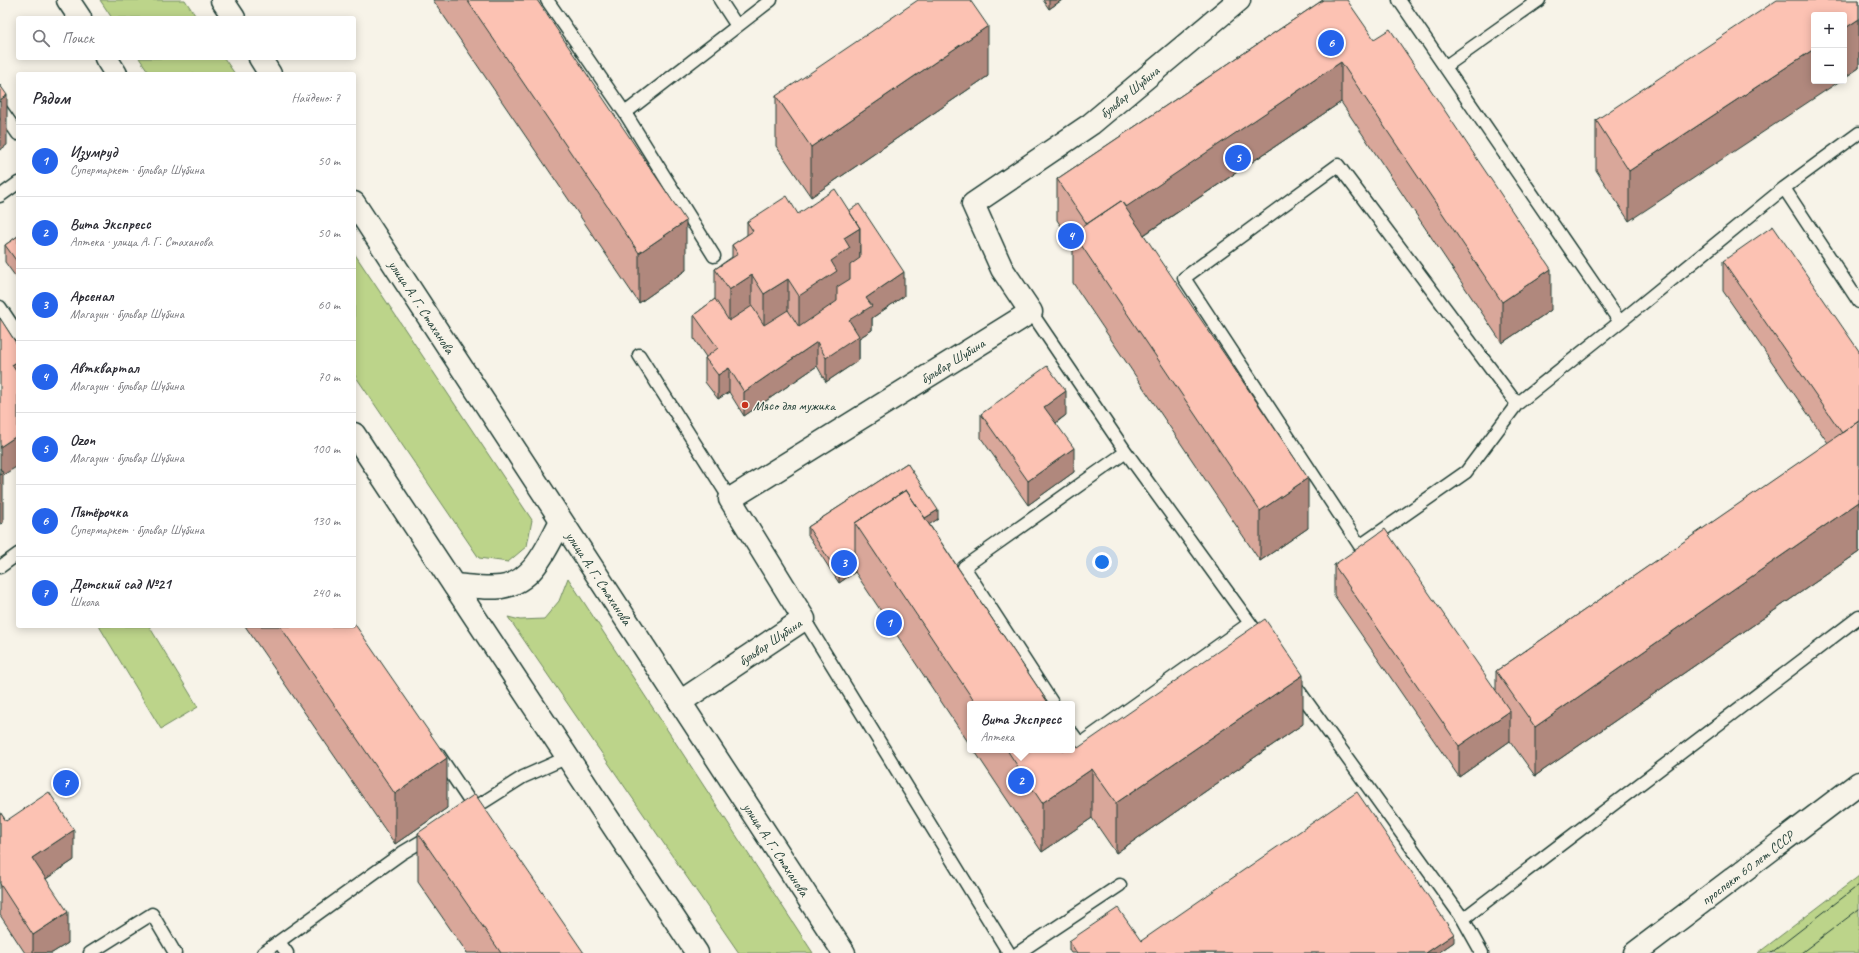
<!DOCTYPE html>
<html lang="ru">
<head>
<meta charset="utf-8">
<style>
	body { margin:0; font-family:Caveat,sans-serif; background:#f2f2f3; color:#2b2b33 }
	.controls { position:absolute; right:12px; top:12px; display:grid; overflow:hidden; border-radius:4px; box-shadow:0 2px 10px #0003 }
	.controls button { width:36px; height:36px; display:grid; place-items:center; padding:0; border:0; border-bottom:1px solid #e1e1e2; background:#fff; color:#2b2b33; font:20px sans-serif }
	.you { position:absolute; left:1102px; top:562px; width:14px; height:14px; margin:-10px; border:3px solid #fff; border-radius:50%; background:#1a73e8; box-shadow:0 0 0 6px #1a73e833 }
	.badge { display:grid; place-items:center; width:26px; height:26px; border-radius:50%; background:#2563eb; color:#fff; font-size:13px; font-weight:700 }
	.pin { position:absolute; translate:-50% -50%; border:2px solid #fff; box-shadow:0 1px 4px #0006 }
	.popup { position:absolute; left:967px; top:701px; width:108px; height:52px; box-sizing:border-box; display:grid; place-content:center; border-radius:4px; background:#fff; filter:drop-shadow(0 1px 3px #0005); font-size:13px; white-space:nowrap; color:#7c7c81 }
	.popup b { font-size:15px; color:#2b2b33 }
	.popup::after { content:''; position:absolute; left:50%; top:100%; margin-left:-8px; border:8px solid transparent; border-top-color:#fff }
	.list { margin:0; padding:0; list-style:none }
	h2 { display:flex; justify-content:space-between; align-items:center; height:52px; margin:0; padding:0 16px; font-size:17px }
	h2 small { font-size:13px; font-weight:400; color:#7c7c81 }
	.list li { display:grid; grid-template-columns:26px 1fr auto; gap:12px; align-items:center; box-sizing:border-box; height:72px; padding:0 16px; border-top:1px solid #e1e1e2 }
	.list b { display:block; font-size:15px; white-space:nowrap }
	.list p { margin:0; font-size:13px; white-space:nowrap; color:#7c7c81 }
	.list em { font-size:13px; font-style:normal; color:#7c7c81 }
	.icon { flex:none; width:22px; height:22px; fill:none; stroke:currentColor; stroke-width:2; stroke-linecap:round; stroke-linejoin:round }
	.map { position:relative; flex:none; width:1859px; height:953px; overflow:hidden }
	.search { position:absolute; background:#fff; box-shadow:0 2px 10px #0003; left:16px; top:16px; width:340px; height:44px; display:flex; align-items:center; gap:10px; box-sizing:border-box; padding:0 14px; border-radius:4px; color:#7c7c81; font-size:15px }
	.panel { position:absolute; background:#fff; box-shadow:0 2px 10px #0003; left:16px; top:72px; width:340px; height:556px; border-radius:4px }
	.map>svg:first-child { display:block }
	.green { fill:#bcd48a; stroke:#6e885f }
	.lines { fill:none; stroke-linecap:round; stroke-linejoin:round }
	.service-casing { stroke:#1f3d34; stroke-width:15 }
	.minor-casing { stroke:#1f3d34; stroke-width:25 }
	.secondary-casing { stroke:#1f3d34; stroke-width:25 }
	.service { stroke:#f7f3e8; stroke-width:12 }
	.minor { stroke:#f7f3e8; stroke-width:22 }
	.secondary { stroke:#f7f3e8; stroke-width:22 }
	.tram { stroke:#1f3d34; stroke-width:1 }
	.wall { fill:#d9a79a; stroke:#1f3d34 }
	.shaded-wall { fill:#b0887d; stroke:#1f3d34 }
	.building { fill:#fcc2b3; stroke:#1f3d34 }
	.poi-dot { fill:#c8321e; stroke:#f7f3e8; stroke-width:1.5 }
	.labels { text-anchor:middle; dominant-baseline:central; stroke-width:3; stroke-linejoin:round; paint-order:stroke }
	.street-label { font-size:14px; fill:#1f3d34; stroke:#f7f3e8 }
	.poi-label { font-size:14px; fill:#1f3d34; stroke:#f7f3e8; text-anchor:start }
</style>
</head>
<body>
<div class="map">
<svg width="1859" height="953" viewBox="0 0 1859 953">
	<rect width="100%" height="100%" fill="#f7f3e8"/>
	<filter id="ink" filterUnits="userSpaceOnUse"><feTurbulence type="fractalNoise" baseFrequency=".025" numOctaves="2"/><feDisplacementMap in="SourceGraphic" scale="8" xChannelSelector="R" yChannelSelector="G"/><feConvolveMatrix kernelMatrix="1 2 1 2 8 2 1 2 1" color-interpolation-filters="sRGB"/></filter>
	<g filter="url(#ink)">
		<path class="green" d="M 100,0 L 185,0 L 197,18 L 112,18 Z
			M 139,58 L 224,58 L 235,74 L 150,74 Z
			M 354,253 L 532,520 L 527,546 L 508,562 L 479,558 L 354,374 Z
			M 568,578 L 813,953 L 739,953 L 508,617 L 520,620 L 544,619 L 559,601 Z
			M 99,626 L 149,626 L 198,707 L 161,729 Z
			M 1859,876 L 1859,953 L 1758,953 Z"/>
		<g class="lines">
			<defs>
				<path id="service" d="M 547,0 L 625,113 L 714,256
					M 720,0 L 737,26
					M 1399,0 L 1620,322 L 1784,188 L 1859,133
					M 1446,66 L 1539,0
					M 0,108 L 18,134
					M 625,113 L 771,0
					M 1784,188 L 1859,302
					M 0,196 L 18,183
					M 0,307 L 18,334
					M 1031,312 L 1126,452 L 1263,641
					M 639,355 L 730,499
					M 1517,404 L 1466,472 L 1360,546 L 1184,278 L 1338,165 L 1517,404 L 1620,322
					M 0,567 L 18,554
					M 804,619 L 1009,953
					M 1294,684 L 1463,919 L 1482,953
					M 1053,704 L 964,567 L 1126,452
					M 1072,733 L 1080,744 L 1250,623
					M 438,754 L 477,812
					M 468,812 L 523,777 L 568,757
					M 1463,919 L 1859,617
					M 279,942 L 287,953
					M 90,953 L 152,914 L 175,953
					M 263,953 L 402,853 L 432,835
					M 1018,953 L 1120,885"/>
				<g id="minor">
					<path id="s1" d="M 680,702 L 804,619 L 730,499 L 1031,312 L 1002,269 L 973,204 L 1091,124 L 1239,0"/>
				</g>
				<g id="secondary">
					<path d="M 68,0 L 80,18"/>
					<path d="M 222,0 L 234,18"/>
					<path d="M 106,58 L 116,74"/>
					<path d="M 260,58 L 270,74"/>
					<path id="s2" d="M 354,203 L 844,953"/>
					<path d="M 354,434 L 697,953"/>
					<path d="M 454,585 C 469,586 486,589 501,587 C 534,582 547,547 561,521"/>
					<path id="s3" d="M 1635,953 L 1859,783"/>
				</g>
			</defs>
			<use href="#service" class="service-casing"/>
			<use href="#minor" class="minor-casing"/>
			<use href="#secondary" class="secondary-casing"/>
			<use href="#service" class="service"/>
			<use href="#minor" class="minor"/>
			<use href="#secondary" class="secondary"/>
			<path class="tram" d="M 1771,953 L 1859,885
				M 1801,953 L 1859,909"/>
		</g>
		<path class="wall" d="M 433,0 L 537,0 L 686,270 L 639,303 Z
			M 1043,0 L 1062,0 L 1049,9 Z
			M 1323,0 L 1551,310 L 1502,343 L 1341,102 L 1144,235 L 1308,528 L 1260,561 L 1073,283 L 1073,244 L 1057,220 L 1057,179 Z
			M 1859,0 L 1859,68 L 1844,78 L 1844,15 L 1629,221 L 1596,170 L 1596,120 Z
			M 988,76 L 811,197 L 776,146 L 776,96 Z
			M 798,214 L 904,296 L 872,318 L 872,330 L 859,338 L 859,360 L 826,382 L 817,366 L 744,416 L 729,392 L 718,399 L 705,382 L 705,358 L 706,357 L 694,339 L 694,315 L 715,299 L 715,269 L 732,257 L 732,245 L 747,235 L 747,222 Z
			M 18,236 L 18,280 L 5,262 L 5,245 Z
			M 1723,261 L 1859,351 L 1859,552 L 1535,776 L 1510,741 L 1459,777 L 1334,595 L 1334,565 L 1496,690 L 1496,671 L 1828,443 L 1723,291 Z
			M 981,414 L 1066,415 L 1056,423 L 1074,472 L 1028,505 L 981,438 Z
			M 907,463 L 938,519 L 929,524 L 1049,704 L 970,704 L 970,745 L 855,572 L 839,583 L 808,535 L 808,527 Z
			M 245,626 L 354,626 L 447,808 L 395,844 Z
			M 1303,724 L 1116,853 L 1092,818 L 1042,852 L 974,750 L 1072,750 L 1078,748 Z
			M 0,812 L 6,821 L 74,860 L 46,879 L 68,943 L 52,953 L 25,953 L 0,915 Z
			M 418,833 L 584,953 L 467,953 L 418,882 Z
			M 1069,941 L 1141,941 L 1454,942 L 1438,953 L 1071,953 L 1069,950 Z"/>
		<path class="shaded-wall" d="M 1049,0 L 1062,0 L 1049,9 Z
			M 1859,19 L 1859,68 L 1844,78 L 1844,29 Z
			M 988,26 L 988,76 L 811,197 L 811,147 Z
			M 1814,49 L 1814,81 L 1840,81 L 1629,221 L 1629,171 Z
			M 1341,62 L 1341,102 L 1096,267 L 1091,230 Z
			M 7,95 L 7,145 L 0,150 L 0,100 Z
			M 686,221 L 686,270 L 639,303 L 639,253 Z
			M 860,228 L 860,282 L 799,351 L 799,296 L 831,261 L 844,238 Z
			M 1551,269 L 1551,310 L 1502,343 L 1502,302 Z
			M 904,272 L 904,296 L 872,318 L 872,330 L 859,338 L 859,360 L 826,382 L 826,358 L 849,320 L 866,298 Z
			M 752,275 L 752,330 L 729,345 L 729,290 Z
			M 788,279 L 788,334 L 764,349 L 764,294 Z
			M 817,342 L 817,366 L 744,416 L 744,392 Z
			M 18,361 L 18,391 L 12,365 Z
			M 729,368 L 729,392 L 718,399 L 718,375 Z
			M 1066,391 L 1066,415 L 1044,431 L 1044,407 Z
			M 18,435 L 18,466 L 3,475 L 3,523 L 0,524 L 0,447 Z
			M 1074,448 L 1074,472 L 1028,505 L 1028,481 Z
			M 1308,478 L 1308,528 L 1260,561 L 1260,511 Z
			M 1859,502 L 1859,552 L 1535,776 L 1535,727 Z
			M 938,510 L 938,519 L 878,557 L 874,551 Z
			M 855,564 L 855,572 L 839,583 L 839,575 Z
			M 1303,675 L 1303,724 L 1116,853 L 1116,803 Z
			M 1510,711 L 1510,741 L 1459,777 L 1459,746 Z
			M 447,758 L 447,808 L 395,844 L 395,794 Z
			M 1092,769 L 1092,818 L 1042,852 L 1042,803 Z
			M 74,830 L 74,860 L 32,888 L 32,858 Z
			M 68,912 L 68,943 L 52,953 L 33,953 L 33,935 Z
			M 1454,934 L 1454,942 L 1438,953 L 1426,953 Z"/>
		<path class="building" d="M 467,0 L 537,0 L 686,221 L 639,253 Z
			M 918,0 L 970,0 L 988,26 L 811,147 L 776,96 Z
			M 1323,0 L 1347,0 L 1374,39 L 1390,29 L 1551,269 L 1502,302 L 1341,62 L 1126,207 L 1121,201 L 1087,224 L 1057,179 Z
			M 1777,0 L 1859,0 L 1859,19 L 1844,29 L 1844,15 L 1814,15 L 1814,49 L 1629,171 L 1596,120 Z
			M 0,85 L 7,95 L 0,100 Z
			M 835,189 L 860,228 L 844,238 L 850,248 L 831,261 L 837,271 L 799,296 L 788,279 L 764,294 L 752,275 L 729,290 L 715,269 L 738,254 L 732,245 L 753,231 L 747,222 L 787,196 L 798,214 Z
			M 1121,201 L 1308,478 L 1260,511 L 1073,233 Z
			M 859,204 L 904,272 L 866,298 L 872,306 L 849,320 L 859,336 L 826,358 L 817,342 L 744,392 L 729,368 L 718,375 L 705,358 L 718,348 L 694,315 L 715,299 L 729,321 L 752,306 L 764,325 L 788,310 L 799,327 L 837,301 L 837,287 L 850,279 L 850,265 L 860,258 L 860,228 L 849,211 Z
			M 1773,226 L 1859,351 L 1859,421 L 1842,433 L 1723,261 Z
			M 18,236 L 18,263 L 5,245 Z
			M 0,318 L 18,346 L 18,361 L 12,365 L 18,374 L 18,435 L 0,447 Z
			M 1047,366 L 1066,391 L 1044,407 L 1074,448 L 1028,481 L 981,414 Z
			M 1859,421 L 1859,502 L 1535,727 L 1496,671 Z
			M 907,463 L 938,510 L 925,518 L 906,490 L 855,523 L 855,564 L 839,575 L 808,527 Z
			M 0,468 L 3,473 L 0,475 Z
			M 906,490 L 1049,704 L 976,704 L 855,523 Z
			M 1385,529 L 1510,711 L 1459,746 L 1334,565 Z
			M 1265,619 L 1303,675 L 1116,803 L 1092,769 L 1042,803 L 1007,750 L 1072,750 L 1072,739 L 1078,748 Z
			M 354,623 L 447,758 L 395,794 L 280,626 L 354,626 Z
			M 49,792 L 74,830 L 32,858 L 68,912 L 33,935 L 0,884 L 0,812 L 6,821 Z
			M 1357,792 L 1454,934 L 1426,953 L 1077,953 L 1069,941 L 1118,908 L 1141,941 Z
			M 475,794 L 584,953 L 501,953 L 418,833 Z"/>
	</g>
	<circle class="poi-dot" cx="745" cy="405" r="4"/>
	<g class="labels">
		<g class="street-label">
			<text stroke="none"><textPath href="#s1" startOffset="960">бульвар Шубина</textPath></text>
			<text stroke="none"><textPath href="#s2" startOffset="124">улица А. Г. Стаханова</textPath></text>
			<text stroke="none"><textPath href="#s1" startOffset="552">бульвар Шубина</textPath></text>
			<text stroke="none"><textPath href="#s2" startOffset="448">улица А. Г. Стаханова</textPath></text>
			<text stroke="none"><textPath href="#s1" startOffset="108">бульвар Шубина</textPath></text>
			<text stroke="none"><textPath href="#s2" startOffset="772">улица А. Г. Стаханова</textPath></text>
			<text stroke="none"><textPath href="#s3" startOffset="141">проспект 60 лет СССР</textPath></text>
		</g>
		<g class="poi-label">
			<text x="753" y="405">Мясо для мужика</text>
		</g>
	</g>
</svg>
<div class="controls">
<button>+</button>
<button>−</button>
</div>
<div class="you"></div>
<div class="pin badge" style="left:889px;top:623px">1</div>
<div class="pin badge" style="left:1021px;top:781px">2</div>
<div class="popup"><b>Вита Экспресс</b>Аптека</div>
<div class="pin badge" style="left:844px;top:563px">3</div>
<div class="pin badge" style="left:1071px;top:236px">4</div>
<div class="pin badge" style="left:1238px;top:158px">5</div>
<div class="pin badge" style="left:1331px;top:43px">6</div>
<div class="pin badge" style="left:66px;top:783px">7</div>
<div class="search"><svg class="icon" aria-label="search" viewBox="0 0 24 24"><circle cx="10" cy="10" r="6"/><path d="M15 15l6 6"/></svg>Поиск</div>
<section class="panel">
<h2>Рядом<small>Найдено: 7</small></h2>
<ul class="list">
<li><span class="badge">1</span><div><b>Изумруд</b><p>Супермаркет · бульвар Шубина</p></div><em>50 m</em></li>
<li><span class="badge">2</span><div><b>Вита Экспресс</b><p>Аптека · улица А. Г. Стаханова</p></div><em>50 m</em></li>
<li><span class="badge">3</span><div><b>Арсенал</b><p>Магазин · бульвар Шубина</p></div><em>60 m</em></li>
<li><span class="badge">4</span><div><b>Автквартал</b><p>Магазин · бульвар Шубина</p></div><em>70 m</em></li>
<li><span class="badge">5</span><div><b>Ozon</b><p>Магазин · бульвар Шубина</p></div><em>100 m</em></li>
<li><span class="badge">6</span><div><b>Пятёрочка</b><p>Супермаркет · бульвар Шубина</p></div><em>130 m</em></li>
<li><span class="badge">7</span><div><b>Детский сад №21</b><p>Школа</p></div><em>240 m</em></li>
</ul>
</section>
</div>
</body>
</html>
